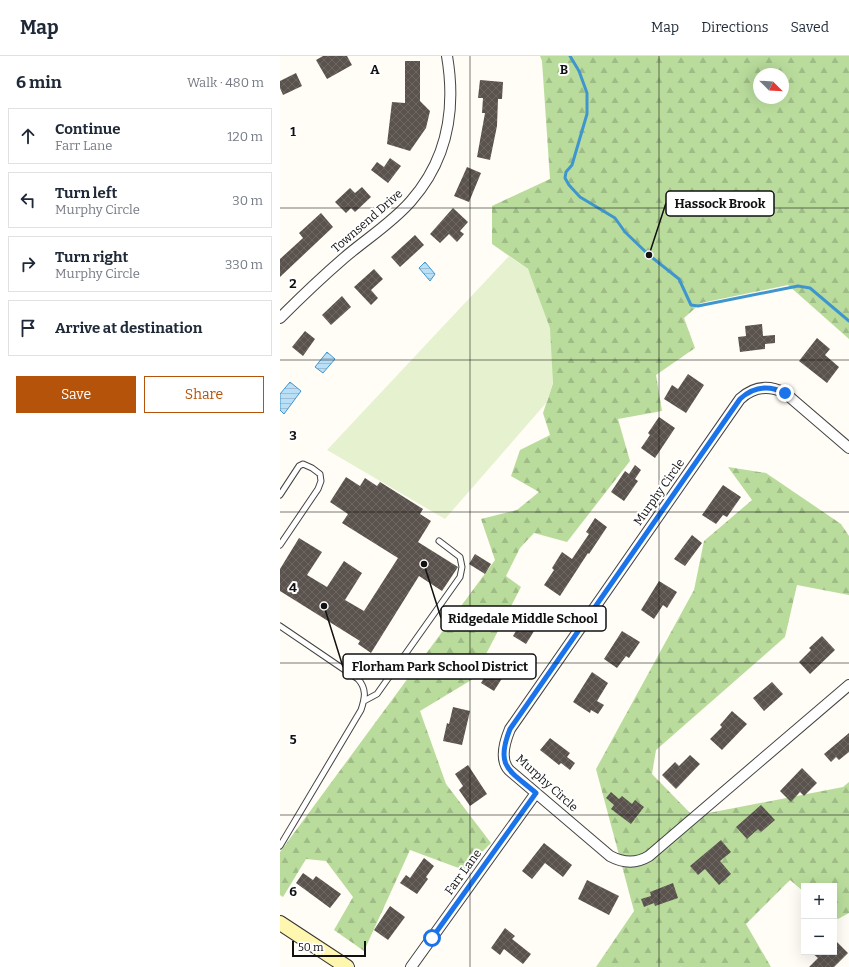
<!DOCTYPE html>
<html lang="en">
<head>
<meta charset="utf-8">
<style>
	body { margin:0; font-family:Bitter,serif; background:#f6f6f7; color:#1f2937 }
	.controls { position:absolute; right:12px; bottom:12px; display:grid; overflow:hidden; border-radius:0px; box-shadow:0 4px 16px #0002 }
	.controls button { width:36px; height:36px; display:grid; place-items:center; padding:0; border:0; border-bottom:1px solid #e0e1e3; background:#fff; color:#1f2937; font:20px sans-serif }
	.compass { position:absolute; left:473px; top:12px; width:36px; height:36px; border-radius:50%; background:#fff; box-shadow:0 4px 16px #0002; rotate:114deg }
	.scale { position:absolute; left:12px; bottom:10px; width:74px; box-sizing:border-box; padding-left:4px; border:2px solid #111; border-top:0; font-size:11px; line-height:14px; white-space:nowrap; color:#111; -webkit-text-stroke:3px #fff; paint-order:stroke }
	.stop { position:absolute; width:12px; height:12px; margin:-9px; border:3px solid #1a73e8; border-radius:50%; background:#fff }
	.stop.end { background:#1a73e8; border-color:#fff; box-shadow:0 1px 4px #0008 }
	.list { margin:0; padding:0; list-style:none }
	h2 { display:flex; justify-content:space-between; align-items:center; height:52px; margin:0; padding:0 16px; font-size:17px }
	h2 small { font-size:13px; font-weight:400; color:#747a83 }
	.list li { display:grid; grid-template-columns:26px 1fr auto; gap:12px; align-items:center; box-sizing:border-box; height:56px; margin:0 8px 8px; padding:0 8px; border:1px solid #e0e1e3; border-radius:0px }
	.list b { display:block; font-size:15px; white-space:nowrap }
	.list p { margin:0; font-size:13px; white-space:nowrap; color:#747a83 }
	.list em { font-size:13px; font-style:normal; color:#747a83 }
	.actions { display:flex; gap:8px; padding:12px 16px }
	.actions a { flex:1; padding:9px 0; border:1px solid #b45309; border-radius:0px; text-align:center; font-size:14px; color:#b45309 }
	.actions .main { background:#b45309; color:#fff }
	.icon { flex:none; width:22px; height:22px; fill:none; stroke:currentColor; stroke-width:2; stroke-linecap:round; stroke-linejoin:round }
	.map { position:relative; flex:none; width:569px; height:911px; overflow:hidden }
	header { display:flex; align-items:center; gap:24px; box-sizing:border-box; height:56px; padding:0 20px; background:#fff; border-bottom:1px solid #e0e1e3 }
	header strong { font-size:19px }
	nav { display:flex; gap:22px; margin-inline-start:auto; font-size:14px }
	main { display:flex }
	aside { flex:1; background:#fff }
	.map>svg:first-child { display:block }
	.forest { fill:url(#forest-firs); fill-rule:evenodd }
	.pitch { fill:#e6f2cf }
	.water { fill:url(#water-rules); stroke:#3f96cf }
	.lines { fill:none; stroke-linecap:round; stroke-linejoin:round }
	.stream { stroke:#3f96cf; stroke-width:3 }
	.building { fill:url(#building-cross-hatch) }
	.lane-casing { stroke:#444; stroke-width:7 }
	.street-casing { stroke:#444; stroke-width:12 }
	.secondary-casing { stroke:#333; stroke-width:16 }
	.lane { stroke:#fff; stroke-width:5 }
	.street { stroke:#fff; stroke-width:10 }
	.secondary { stroke:#fff6b0; stroke-width:14 }
	.route { stroke:#1a73e8; stroke-width:5 }
	.grid { fill:none; stroke:#111; stroke-width:1; stroke-opacity:0.55 }
	.labels { text-anchor:middle; dominant-baseline:central; stroke-width:4; stroke-linejoin:round; paint-order:stroke }
	.street-label { font-size:12px; fill:#111; stroke:#fff }
	.grid-label { font-size:13px; text-anchor:middle; font-weight:bold; fill:#111; stroke:#fff; stroke-width:4; stroke-linejoin:round; paint-order:stroke }
	.leader { fill:none; stroke:#111; stroke-width:1.5 }
	.callout-dot { fill:#111; stroke:#fff; stroke-width:1.5 }
	.callout { fill:#fff; stroke:#111; stroke-width:1.5 }
	.callout-label { font-size:13px; text-anchor:middle; font-weight:bold; fill:#111 }
</style>
</head>
<body>
<header>
<strong>Map</strong>
<nav><a>Map</a><a>Directions</a><a>Saved</a></nav>
</header>
<main>
<aside>
<h2>6 min<small>Walk · 480 m</small></h2>
<ul class="list">
<li><svg class="icon" aria-label="ahead" viewBox="0 0 24 24"><path d="M12 20V5M6 11l6-6 6 6"/></svg><div><b>Continue</b><p>Farr Lane</p></div><em>120 m</em></li>
<li><svg class="icon" aria-label="left" viewBox="0 0 24 24"><path d="M17 20v-9H6M10 6l-5 5 5 5"/></svg><div><b>Turn left</b><p>Murphy Circle</p></div><em>30 m</em></li>
<li><svg class="icon" aria-label="right" viewBox="0 0 24 24"><path d="M7 20v-9h11M14 6l5 5-5 5"/></svg><div><b>Turn right</b><p>Murphy Circle</p></div><em>330 m</em></li>
<li><svg class="icon" aria-label="arrive" viewBox="0 0 24 24"><path d="M6 21V4h12l-3 4 3 4H6"/></svg><div><b>Arrive at destination</b></div></li>
</ul>
<div class="actions"><a class="main">Save</a><a>Share</a></div>
</aside>
<div class="map">
<svg width="569" height="911" viewBox="0 0 569 911">
	<defs>
		<pattern id="forest-firs" width="22" height="20" patternUnits="userSpaceOnUse"><rect width="22" height="20" fill="#b9dc9c"/><path d="M5 1l3.5 6h-7zM16 11l3.5 6h-7z" fill="#9ebc85"/></pattern>
		<pattern id="water-rules" width="6" height="5" patternUnits="userSpaceOnUse"><rect width="6" height="5" fill="#b9e0f7"/><path d="M0 2.5h6" fill="none" stroke="#9ebfd3"/></pattern>
		<pattern id="building-cross-hatch" width="8" height="8" patternUnits="userSpaceOnUse"><rect width="8" height="8" fill="#5a524d"/><path d="M0 0l8 8M0 8l8-8" fill="none" stroke="#6d6662"/></pattern>
	</defs>
	<rect width="100%" height="100%" fill="#fffdf5"/>
	<path class="forest" d="M 260,0 L 569,0 L 569,283 L 508,229 L 421,247 L 404,262 L 415,292 L 376,319 L 382,355 L 338,363 L 350,405 L 287,486 L 254,477 L 240,492 L 226,520 L 241,531 L 193,623 L 140,655 L 166,728 L 211,787 L 184,814 L 130,794 L 84,895 L 54,874 L 73,841 L 46,805 L 26,803 L 3,841 L 0,839 L 0,796 L 215,504 L 201,463 L 237,454 L 259,436 L 231,420 L 240,394 L 270,379 L 263,357 L 273,327 L 248,213 L 212,188 L 212,150 L 270,123 L 262,5 ZM 479,18 L 503,18 L 503,42 L 479,42 Z
		M 448,411 L 486,417 L 561,468 L 569,480 L 569,539 L 517,529 L 505,581 L 376,694 L 372,718 L 413,760 L 563,731 L 569,726 L 569,857 L 558,863 L 554,860 L 554,830 L 524,830 L 524,836 L 510,824 L 466,868 L 491,911 L 316,911 L 354,855 L 316,713 L 414,534 L 424,485 L 472,444 Z"/>
	<path class="pitch" d="M 229,200 L 248,213 L 270,272 L 273,327 L 267,346 L 165,463 L 47,394 Z"/>
	<path class="water" d="M 145,206 L 155,218 L 150,225 L 139,212 Z
		M 47,296 L 55,303 L 43,317 L 35,311 Z
		M 10,326 L 21,335 L 4,358 L 0,354 L 0,338 Z"/>
	<g class="lines">
		<path class="stream" d="M 290,0 L 299,15 L 307,37 L 307,58 L 292,109 L 286,116 L 285,122 L 289,129 L 300,141 L 335,162 L 345,176 L 369,199 L 399,223 L 411,249 L 418,250 L 518,230 L 530,232 L 569,265"/>
	</g>
	<path class="building" d="M 43,0 L 67,0 L 72,9 L 47,23 L 36,4 Z
		M 125,5 L 140,5 L 140,45 L 150,55 L 146,72 L 130,95 L 107,88 L 112,46 L 125,47 Z
		M 16,17 L 22,30 L 3,39 L 0,32 L 0,25 Z
		M 200,24 L 223,26 L 222,43 L 218,43 L 217,70 L 210,104 L 197,101 L 205,57 L 202,57 L 203,42 L 198,42 Z
		M 110,102 L 121,110 L 108,127 L 91,114 L 97,106 L 104,111 Z
		M 187,111 L 201,117 L 189,146 L 174,140 Z
		M 82,131 L 91,141 L 75,156 L 71,152 L 66,157 L 55,146 L 70,132 L 75,137 Z
		M 173,152 L 188,166 L 180,175 L 184,178 L 177,186 L 169,178 L 160,187 L 150,178 Z
		M 41,157 L 53,171 L 0,221 L 0,203 L 23,182 L 19,177 Z
		M 135,179 L 144,189 L 120,211 L 111,201 Z
		M 94,213 L 103,223 L 91,234 L 98,242 L 91,249 L 74,231 Z
		M 62,240 L 71,251 L 51,269 L 42,259 Z
		M 482,268 L 483,280 L 495,279 L 495,287 L 485,288 L 485,293 L 460,296 L 458,281 L 466,280 L 465,270 Z
		M 25,275 L 35,283 L 23,300 L 12,291 Z
		M 537,282 L 550,293 L 545,299 L 559,311 L 547,327 L 519,305 Z
		M 408,318 L 424,329 L 406,357 L 384,343 L 392,329 L 398,333 Z
		M 379,361 L 395,372 L 375,402 L 361,392 L 370,379 L 368,377 Z
		M 355,409 L 361,414 L 355,423 L 358,425 L 344,445 L 331,436 L 345,415 L 349,418 Z
		M 66,421 L 80,430 L 85,422 L 97,430 L 100,426 L 143,453 L 140,458 L 151,465 L 138,486 L 178,511 L 162,535 L 139,520 L 91,597 L 78,588 L 80,585 L 0,535 L 0,513 L 19,482 L 42,496 L 27,519 L 47,531 L 64,505 L 82,517 L 65,544 L 84,555 L 118,502 L 62,467 L 68,458 L 50,446 Z
		M 443,429 L 461,441 L 447,461 L 443,459 L 436,468 L 422,459 Z
		M 315,462 L 327,471 L 309,498 L 308,497 L 280,540 L 264,529 L 274,514 L 272,512 L 282,496 L 292,503 L 309,478 L 306,476 Z
		M 412,479 L 422,487 L 405,510 L 394,503 Z
		M 195,498 L 211,508 L 205,518 L 189,508 Z
		M 379,525 L 397,536 L 387,552 L 383,549 L 374,563 L 361,554 Z
		M 255,552 L 262,556 L 256,565 L 259,567 L 246,588 L 233,580 L 246,558 L 250,561 Z
		M 342,575 L 360,586 L 349,602 L 346,600 L 337,612 L 324,603 Z
		M 542,580 L 555,594 L 530,618 L 519,606 L 531,594 L 529,592 Z
		M 224,600 L 233,605 L 214,635 L 201,627 L 211,611 L 207,609 L 212,602 L 220,607 Z
		M 312,616 L 328,627 L 317,645 L 324,649 L 318,658 L 311,654 L 310,657 L 293,646 Z
		M 492,626 L 503,638 L 484,655 L 473,642 Z
		M 173,651 L 190,655 L 182,689 L 163,685 L 167,667 L 169,668 Z
		M 452,655 L 467,668 L 442,694 L 430,683 L 442,671 L 440,669 Z
		M 569,677 L 569,696 L 559,704 L 556,701 L 551,706 L 544,698 Z
		M 270,682 L 290,697 L 287,701 L 295,707 L 290,714 L 281,707 L 279,709 L 260,694 Z
		M 410,699 L 420,708 L 396,733 L 382,719 L 395,706 L 399,710 Z
		M 188,709 L 207,738 L 190,750 L 179,734 L 183,730 L 175,718 Z
		M 522,712 L 537,727 L 524,740 L 520,736 L 511,746 L 500,735 Z
		M 331,736 L 339,743 L 342,740 L 352,748 L 355,744 L 364,751 L 351,768 L 331,753 L 334,749 L 326,742 Z
		M 481,749 L 495,764 L 481,776 L 478,773 L 467,783 L 456,771 Z
		M 441,784 L 451,796 L 440,805 L 451,818 L 439,829 L 425,813 L 418,819 L 410,810 Z
		M 264,787 L 292,809 L 283,821 L 265,807 L 252,823 L 242,815 Z
		M 144,802 L 154,810 L 146,821 L 148,823 L 137,838 L 120,827 L 126,819 L 130,822 Z
		M 23,817 L 33,824 L 36,820 L 61,838 L 50,852 L 16,827 Z
		M 307,824 L 339,840 L 329,859 L 298,843 Z
		M 393,827 L 398,842 L 375,850 L 374,847 L 364,851 L 361,843 L 371,840 L 370,836 Z
		M 110,850 L 125,861 L 108,884 L 94,874 Z
		M 225,872 L 235,880 L 232,883 L 251,898 L 243,908 L 224,893 L 220,899 L 211,892 Z
		M 554,883 L 568,897 L 554,911 L 529,911 L 538,902 L 531,896 L 554,896 Z"/>
	<g class="lines">
		<defs>
			<path id="lane" d="M 0,439 L 19,410 L 23,408 L 32,412 L 40,418 L 41,425 L 38,433 L 0,489
				M 0,570 L 78,623 C 87,633 85,642 81,654 L 0,790
				M 84,645 L 97,638 L 180,521 L 182,511 L 180,501 L 159,485"/>
			<path id="street" d="M 0,262 C 21,241 42,221 64,202 C 86,183 112,167 131,145 C 168,103 176,53 167,0
				M 569,392 L 505,337 C 489,329 474,330 460,343 L 230,673 C 225,685 219,703 229,714 L 330,800 C 343,807 356,808 369,800 L 569,629
				M 131,911 L 256,737"/>
			<path id="secondary" d="M 0,867 L 67,911"/>
		</defs>
		<use href="#lane" class="lane-casing"/>
		<use href="#street" class="street-casing"/>
		<use href="#secondary" class="secondary-casing"/>
		<use href="#lane" class="lane"/>
		<use href="#street" class="street"/>
		<use href="#secondary" class="secondary"/>
	</g>
	<g class="lines">
		<path class="route" d="M 152,882 L 256,737 C 229,714 215,711 230,673 L 460,343 C 474,330 489,329 505,337"/>
	</g>
	<path class="grid" d="M 190,0 L 190,911M 379,0 L 379,911M 0,152 L 569,152M 0,304 L 569,304M 0,456 L 569,456M 0,607 L 569,607M 0,759 L 569,759"/>
	<g class="labels">
		<g class="street-label">
			<text transform="translate(87 165) rotate(-41)">Townsend Drive</text>
			<text transform="translate(379 436) rotate(-55)">Murphy Circle</text>
			<text transform="translate(267 727) rotate(42)">Murphy Circle</text>
			<text transform="translate(183 816) rotate(-54)">Farr Lane</text>
		</g>
	</g>
	<g class="grid-label">
		<text x="95" y="18">A</text>
		<text x="284" y="18">B</text>
		<text x="13" y="80">1</text>
		<text x="13" y="232">2</text>
		<text x="13" y="384">3</text>
		<text x="13" y="536">4</text>
		<text x="13" y="688">5</text>
		<text x="13" y="840">6</text>
	</g>
	<path class="leader" d="M369 199L386 147M144 508L161 562M44 550L63 611"/>
	<g class="callout-dot">
		<circle cx="369" cy="199" r="4"/>
		<circle cx="144" cy="508" r="4"/>
		<circle cx="44" cy="550" r="4"/>
	</g>
	<g class="callout">
		<rect x="386" y="135" width="108" height="25" rx="4"/>
		<rect x="161" y="550" width="165" height="25" rx="4"/>
		<rect x="63" y="598" width="193" height="25" rx="4"/>
	</g>
	<g class="callout-label">
		<text x="440" y="152">Hassock Brook</text>
		<text x="243" y="567">Ridgedale Middle School</text>
		<text x="160" y="615">Florham Park School District</text>
	</g>
</svg>
<div class="controls">
<button>+</button>
<button>−</button>
</div>
<svg class="compass" viewBox="-18 -18 36 36"><path d="M0-13l5 13h-10z" fill="#e53935"/><path d="M0 13l5-13h-10z" fill="#747a83"/></svg>
<div class="scale">50 m</div>
<div class="stop" style="left:152px;top:882px"></div>
<div class="stop end" style="left:505px;top:337px"></div>
</div>
</main>
</body>
</html>
